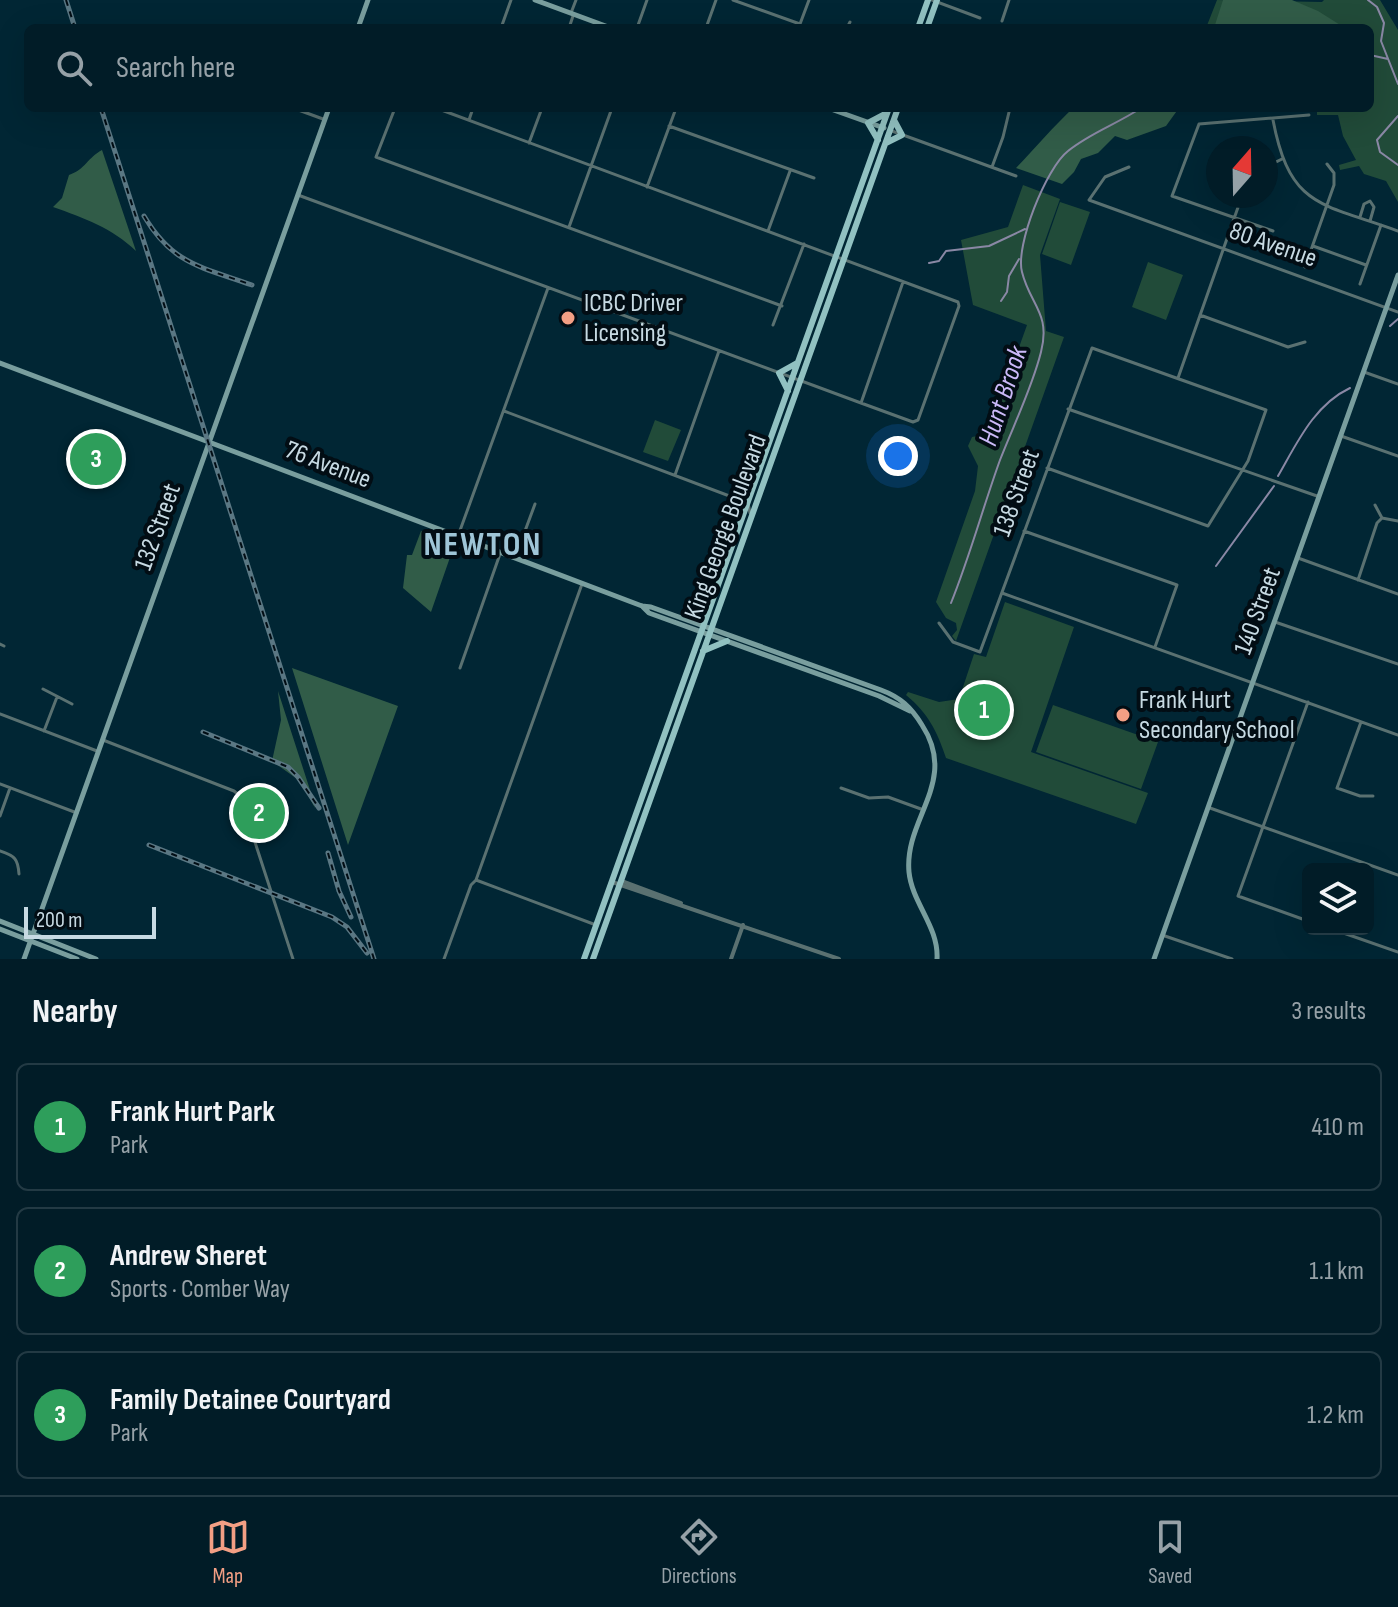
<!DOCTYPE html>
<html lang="en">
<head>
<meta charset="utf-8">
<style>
	body { margin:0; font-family:"Sofia Sans Condensed",sans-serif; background:#0b252f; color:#f1f3f6 }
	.controls { position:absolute; right:24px; bottom:24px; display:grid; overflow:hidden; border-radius:12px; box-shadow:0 8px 32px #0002 }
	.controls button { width:72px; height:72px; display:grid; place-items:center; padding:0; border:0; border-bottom:2px solid #233a44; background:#011c27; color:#f1f3f6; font:40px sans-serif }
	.compass { position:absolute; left:1206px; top:136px; width:72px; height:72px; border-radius:50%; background:#011c27; box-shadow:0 8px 32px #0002; rotate:20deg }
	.scale { position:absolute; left:24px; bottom:20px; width:132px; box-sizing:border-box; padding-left:8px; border:4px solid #c7dae3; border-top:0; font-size:22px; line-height:28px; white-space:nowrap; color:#c7dae3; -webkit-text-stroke:6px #020d14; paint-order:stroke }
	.you { position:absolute; left:898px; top:456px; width:28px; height:28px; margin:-20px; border:6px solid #fff; border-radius:50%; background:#1a73e8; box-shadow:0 0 0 12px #1a73e833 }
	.badge { display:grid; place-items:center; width:52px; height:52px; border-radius:50%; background:#f39f84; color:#fff; font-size:26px; font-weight:700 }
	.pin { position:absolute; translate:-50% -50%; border:4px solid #fff; box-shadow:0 2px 8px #0006 }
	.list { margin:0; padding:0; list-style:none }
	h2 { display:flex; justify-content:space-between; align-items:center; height:104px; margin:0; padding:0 32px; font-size:34px }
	h2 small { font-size:26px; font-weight:400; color:#96a1a7 }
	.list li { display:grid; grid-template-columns:52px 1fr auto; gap:24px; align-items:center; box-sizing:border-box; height:128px; margin:0 16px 16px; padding:0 16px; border:2px solid #233a44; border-radius:12px }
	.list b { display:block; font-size:30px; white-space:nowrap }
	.list p { margin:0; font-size:26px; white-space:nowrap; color:#96a1a7 }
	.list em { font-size:26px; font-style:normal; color:#96a1a7 }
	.icon { flex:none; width:44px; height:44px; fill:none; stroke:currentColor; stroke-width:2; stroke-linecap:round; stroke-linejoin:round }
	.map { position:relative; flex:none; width:1398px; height:959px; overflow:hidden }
	.search { position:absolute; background:#011c27; box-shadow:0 8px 32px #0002; left:24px; right:24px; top:24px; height:88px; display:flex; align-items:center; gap:20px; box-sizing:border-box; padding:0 28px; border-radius:12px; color:#96a1a7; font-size:30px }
	.sheet { height:536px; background:#011c27 }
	nav { display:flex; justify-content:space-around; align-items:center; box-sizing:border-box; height:112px; border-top:2px solid #233a44; background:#011c27; font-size:22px; color:#96a1a7 }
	nav a { display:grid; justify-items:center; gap:4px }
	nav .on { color:#f39f84 }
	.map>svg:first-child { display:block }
	.green { fill:#214b39 }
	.forest { fill:#315c48 }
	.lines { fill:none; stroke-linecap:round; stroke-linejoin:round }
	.stream { stroke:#8a88a5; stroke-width:2 }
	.minor { stroke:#5a7171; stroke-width:3 }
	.tertiary { stroke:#5a7171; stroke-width:4 }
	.secondary { stroke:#799e9e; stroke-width:5 }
	.primary { stroke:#91c1c1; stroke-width:6 }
	.rail-casing { stroke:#5a7783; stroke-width:5 }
	.rail { stroke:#020d14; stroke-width:2; stroke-dasharray:6; stroke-linecap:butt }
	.poi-dot { fill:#f39f84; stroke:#020d14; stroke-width:3 }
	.labels { text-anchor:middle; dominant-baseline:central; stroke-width:8; stroke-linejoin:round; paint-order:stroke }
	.street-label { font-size:26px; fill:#c7dae3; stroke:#020d14 }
	.poi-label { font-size:26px; fill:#c7dae3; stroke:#020d14; text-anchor:start }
	.water-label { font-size:28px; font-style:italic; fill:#cbb9f8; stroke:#020d14 }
	.district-label { font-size:34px; font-weight:bold; letter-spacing:2px; fill:#9fc5d7; stroke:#020d14 }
</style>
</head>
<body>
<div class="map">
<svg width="1398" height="959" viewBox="0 0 1398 959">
	<rect width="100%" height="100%" fill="#012634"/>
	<path class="green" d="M 1217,0 L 1322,2 L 1324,0 L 1380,0 L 1398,30 L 1398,202 L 1386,181 L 1364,174 L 1359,166 L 1340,170 L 1339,165 L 1356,160 L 1343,136 L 1338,115 L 1317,115 L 1317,110 L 1324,108 L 1370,108 L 1370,28 L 1206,28 Z
		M 1023,185 L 1060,199 L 1040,255 L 1046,331 L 1064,337 L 956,641 L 952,636 L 957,630 L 956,623 L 946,618 L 936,602 L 975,491 L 978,466 L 968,446 L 972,437 L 988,434 L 1027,325 L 973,305 L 961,240 L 1008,227 Z
		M 1060,202 L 1090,212 L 1071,265 L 1042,254 Z
		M 1148,262 L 1183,275 L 1166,320 L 1132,307 Z
		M 655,420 L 681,430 L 668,461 L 643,452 Z
		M 1005,602 L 1074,627 L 1031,752 L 1148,793 L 1136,824 L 946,758 C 937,731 928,713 906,695 L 908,692 L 939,702 L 959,699 L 974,654 L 986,657 Z
		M 1053,705 L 1158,742 L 1141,789 L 1036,752 Z"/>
	<path class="forest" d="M 1223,0 L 1292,0 L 1318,11 L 1345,28 L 1214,28 Z
		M 1073,108 L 1179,108 L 1166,126 L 1127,140 L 1115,136 L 1098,153 L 1081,159 L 1074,172 L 1062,184 L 1016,168 C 1035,148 1054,126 1073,108 Z
		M 102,150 L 136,251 C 112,228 84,218 53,207 L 62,198 L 69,175 C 86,169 87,158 102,150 Z
		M 421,531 L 455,543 L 431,612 L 403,588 L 407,555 L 412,555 Z
		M 292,668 L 398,706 L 348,845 Z
		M 278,691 L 312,796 L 315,808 L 300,781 L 272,761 L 281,720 Z"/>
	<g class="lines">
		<path class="stream" d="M 1368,0 L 1377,7 L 1384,23 L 1381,41 L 1398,84
			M 1370,55 L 1388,59
			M 1398,116 L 1377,140 L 1380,152 L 1398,165
			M 929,263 L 939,261 L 946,251 L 989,246 L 1025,229
			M 1001,301 L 1007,292 L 1009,276 L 1019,259
			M 1390,326 L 1398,319
			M 1278,476 C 1297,443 1314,405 1350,388
			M 1216,566 L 1274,486
			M 951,603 C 970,556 983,507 1000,460 C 1014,424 1032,388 1041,352 C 1051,313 1030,305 1022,272 C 1015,246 1046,168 1068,151 C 1090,133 1117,124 1141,108"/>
		<path class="minor" d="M 733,0 L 800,24 L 802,28
			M 932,0 L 980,18
			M 571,13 L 576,0
			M 1002,21 L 1009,0
			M 800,24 L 809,0
			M 501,28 L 511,0
			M 569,28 L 573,16
			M 637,28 L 647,0
			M 706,28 L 716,0
			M 847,28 L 850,22
			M 293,108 L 323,119
			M 395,108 L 376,157 L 782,306
			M 469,120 L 473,108
			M 1273,120 C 1290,209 1322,203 1398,231
			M 669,126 L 814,178
			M 892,131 L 1016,176
			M 529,143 L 542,108
			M 992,167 L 1003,137 L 1010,108
			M 1129,167 L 1105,177 L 1089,200 L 1398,312
			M 1266,167 L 1282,159
			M 647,187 L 675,111
			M 298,195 L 861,403 L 913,422 L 918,420 L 959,306 L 958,302 L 436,108
			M 1360,217 L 1364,204 L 1370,201 L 1374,207 L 1370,221
			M 569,227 L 612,108
			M 768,231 L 790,171
			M 1273,231 L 1172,196 L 1199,124 L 1309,115
			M 1313,246 L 1366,265
			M 1305,267 L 1334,185 L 1334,173 L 1327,164
			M 1360,284 L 1381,225
			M 1200,315 L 1288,347 L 1305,342
			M 773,325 L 804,244
			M 1364,372 L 1398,384
			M 1178,378 L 1242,196
			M 861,403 L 903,282
			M 1068,409 L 1317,496
			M 504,411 L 748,503 L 750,513
			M 1341,436 L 1398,456
			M 675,475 L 719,351
			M 1375,505 L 1382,518
			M 1024,531 L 1177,585 L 1155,647
			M 458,536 L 548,288
			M 515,558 L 535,504
			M 1298,558 L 1398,594
			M 1358,580 L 1377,523 L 1382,518 L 1398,521
			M 1002,593 L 1398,735
			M 1275,622 L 1398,664
			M 939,623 L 953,642 L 980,652 L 1092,348 L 1266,410 L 1248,461 L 1208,526 L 1047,468
			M 0,644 L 4,646
			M 460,668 L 500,554
			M 43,689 L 72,704
			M 0,714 L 97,751
			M 1361,722 L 1337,788 L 1360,796 L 1373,796
			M 44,731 L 57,697
			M 103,740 L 234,791 L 240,796 L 293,959
			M 0,784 L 77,813
			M 841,788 L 869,798 L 888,797 L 921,809
			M 1210,808 L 1398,875
			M 0,816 L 10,788
			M 0,851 C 15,856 18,859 19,874
			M 476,880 L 596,925
			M 1308,921 L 1238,896 L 1308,702
			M 1332,929 L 1398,952
			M 1162,935 L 1232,959
			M 444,959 L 471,885 L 476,880 L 582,584"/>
		<path class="tertiary" d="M 622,881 L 681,903
			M 612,882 L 839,959
			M 731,959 L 743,925"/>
		<path class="secondary" d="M 535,0 L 611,28
			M 358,28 L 368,0
			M 828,108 L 884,128
			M 0,363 L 642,606 L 651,607 L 881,690 C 900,697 911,707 922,725 C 959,782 904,818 909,872 C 912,903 939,927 937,959
			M 642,606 L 649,613 L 879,696 L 910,711
			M 0,921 L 96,959
			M 0,929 L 77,959
			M 24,959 L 329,108
			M 1154,959 L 1398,275"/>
		<path class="primary" d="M 918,28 L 928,0
			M 927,28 L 937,0
			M 878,140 L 868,123 L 887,113
			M 886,143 L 902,135 L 894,120
			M 788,391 L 779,373 L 797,363
			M 703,651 L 727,641
			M 584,959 L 889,108
			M 593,959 L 898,108"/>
		<defs>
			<path id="rail" d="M 66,0 L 75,28
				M 101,108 L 374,959
				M 144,216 C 173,265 202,267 252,285
				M 203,732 L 288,767 L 298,777 L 319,808
				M 149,845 L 332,917 L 347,927 L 367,953
				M 328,853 L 339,891 L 351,917"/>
		</defs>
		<use href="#rail" class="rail-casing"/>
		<use href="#rail" class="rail"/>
	</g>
	<g class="poi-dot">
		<circle cx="568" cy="318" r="8"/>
		<circle cx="1123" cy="715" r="8"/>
	</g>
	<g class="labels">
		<g class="street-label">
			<text transform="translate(1273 245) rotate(19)">80 Avenue</text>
			<text transform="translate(328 465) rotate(21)">76 Avenue</text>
			<text transform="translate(1017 493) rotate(-70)">138 Street</text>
			<text transform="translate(158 527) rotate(-70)">132 Street</text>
			<text transform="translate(726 527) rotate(-70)">King George Boulevard</text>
			<text transform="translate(1258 611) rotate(-70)">140 Street</text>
		</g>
		<g class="poi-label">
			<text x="584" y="303">ICBC Driver<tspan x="584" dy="30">Licensing</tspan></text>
			<text x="1139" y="700">Frank Hurt<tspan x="1139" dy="30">Secondary School</tspan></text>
		</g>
		<g class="water-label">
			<text transform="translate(1003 396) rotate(-72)">Hunt Brook</text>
		</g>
		<g class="district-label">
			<text x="483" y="544">NEWTON</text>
		</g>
	</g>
</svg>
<div class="controls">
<button><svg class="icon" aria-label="layers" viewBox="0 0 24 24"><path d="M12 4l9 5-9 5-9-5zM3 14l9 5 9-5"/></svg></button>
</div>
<svg class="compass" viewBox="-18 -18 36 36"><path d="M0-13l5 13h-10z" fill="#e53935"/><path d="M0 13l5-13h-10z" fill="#96a1a7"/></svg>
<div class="scale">200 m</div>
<div class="you"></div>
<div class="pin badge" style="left:984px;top:710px;background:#2e9e5b">1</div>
<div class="pin badge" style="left:259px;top:813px;background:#2e9e5b">2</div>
<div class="pin badge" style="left:96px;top:459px;background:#2e9e5b">3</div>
<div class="search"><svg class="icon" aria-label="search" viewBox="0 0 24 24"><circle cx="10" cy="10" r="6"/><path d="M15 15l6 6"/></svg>Search here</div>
</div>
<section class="sheet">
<h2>Nearby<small>3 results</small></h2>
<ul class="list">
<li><span class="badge" style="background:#2e9e5b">1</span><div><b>Frank Hurt Park</b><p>Park</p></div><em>410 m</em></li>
<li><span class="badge" style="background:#2e9e5b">2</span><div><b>Andrew Sheret</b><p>Sports · Comber Way</p></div><em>1.1 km</em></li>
<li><span class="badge" style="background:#2e9e5b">3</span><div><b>Family Detainee Courtyard</b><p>Park</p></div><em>1.2 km</em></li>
</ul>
</section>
<nav>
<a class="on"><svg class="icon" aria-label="map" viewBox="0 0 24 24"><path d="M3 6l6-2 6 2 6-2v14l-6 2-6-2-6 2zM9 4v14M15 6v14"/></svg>Map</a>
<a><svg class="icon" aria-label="directions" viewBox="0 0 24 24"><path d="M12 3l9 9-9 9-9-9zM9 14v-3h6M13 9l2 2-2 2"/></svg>Directions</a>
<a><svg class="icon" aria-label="saved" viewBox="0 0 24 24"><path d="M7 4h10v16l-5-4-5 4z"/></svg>Saved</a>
</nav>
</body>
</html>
